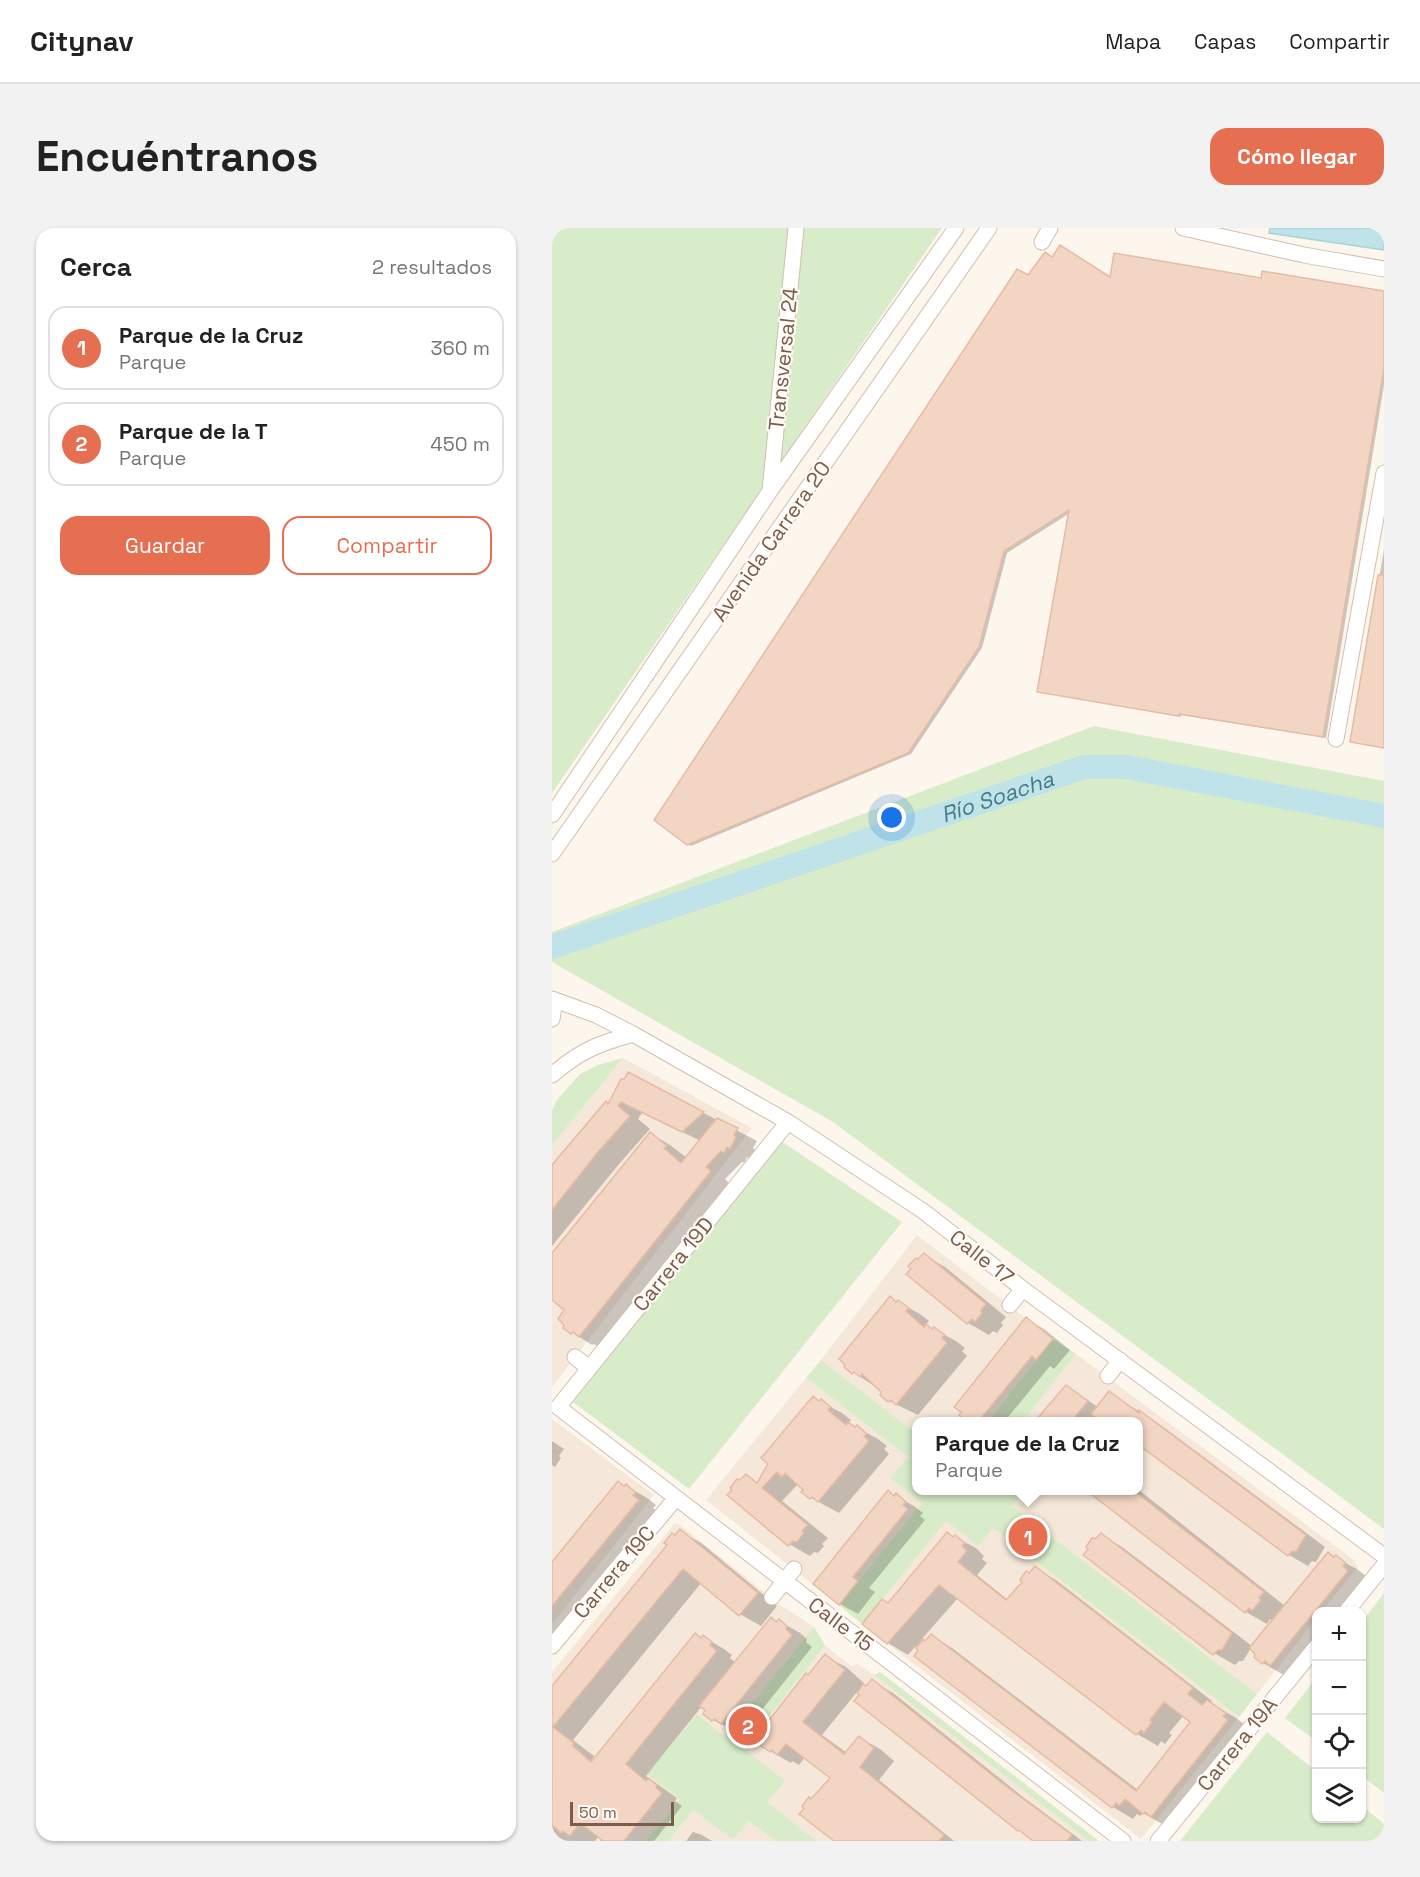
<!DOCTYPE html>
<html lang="es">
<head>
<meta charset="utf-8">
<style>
	body { margin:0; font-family:"Space Grotesk",sans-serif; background:#f2f2f2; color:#222 }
	.controls { position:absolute; right:18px; bottom:18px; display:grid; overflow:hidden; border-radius:12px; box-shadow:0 2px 4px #0004 }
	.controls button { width:54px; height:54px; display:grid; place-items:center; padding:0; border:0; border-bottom:2px solid #e0e0e0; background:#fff; color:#222; font:30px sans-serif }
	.scale { position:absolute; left:18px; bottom:15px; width:104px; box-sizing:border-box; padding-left:6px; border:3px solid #7a5c4d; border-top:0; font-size:16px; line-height:21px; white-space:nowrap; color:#7a5c4d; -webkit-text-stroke:4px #fffaf3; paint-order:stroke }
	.you { position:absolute; left:340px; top:590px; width:21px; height:21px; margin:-15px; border:4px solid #fff; border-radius:50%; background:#1a73e8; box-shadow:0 0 0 9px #1a73e833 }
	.badge { display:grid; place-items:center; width:39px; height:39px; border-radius:50%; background:#e76f51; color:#fff; font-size:20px; font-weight:700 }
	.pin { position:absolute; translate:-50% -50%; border:3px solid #fff; box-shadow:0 2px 6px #0006 }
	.popup { position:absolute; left:360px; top:1189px; width:231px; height:78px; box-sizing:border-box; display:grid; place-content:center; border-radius:12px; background:#fff; filter:drop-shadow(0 2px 4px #0005); font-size:20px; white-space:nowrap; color:#767676 }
	.popup b { font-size:22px; color:#222 }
	.popup::after { content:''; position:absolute; left:50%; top:100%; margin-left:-12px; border:12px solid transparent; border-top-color:#fff }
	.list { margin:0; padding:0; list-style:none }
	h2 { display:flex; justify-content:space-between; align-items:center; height:78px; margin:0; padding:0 24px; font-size:26px }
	h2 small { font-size:20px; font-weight:400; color:#767676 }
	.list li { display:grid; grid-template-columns:39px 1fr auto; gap:18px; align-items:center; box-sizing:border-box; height:84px; margin:0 12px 12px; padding:0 12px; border:2px solid #e0e0e0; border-radius:18px }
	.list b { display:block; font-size:22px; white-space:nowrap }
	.list p { margin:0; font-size:20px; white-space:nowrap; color:#767676 }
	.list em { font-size:20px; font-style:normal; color:#767676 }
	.actions { display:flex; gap:12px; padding:18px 24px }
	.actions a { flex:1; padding:14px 0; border:2px solid #e76f51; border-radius:18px; text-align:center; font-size:21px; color:#e76f51 }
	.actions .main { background:#e76f51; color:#fff }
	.icon { flex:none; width:33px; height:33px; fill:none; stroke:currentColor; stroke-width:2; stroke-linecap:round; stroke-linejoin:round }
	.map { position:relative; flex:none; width:832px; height:1613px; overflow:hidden; border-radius:18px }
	header { display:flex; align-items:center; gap:36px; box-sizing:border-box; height:84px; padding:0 30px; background:#fff; border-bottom:2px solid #e0e0e0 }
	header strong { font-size:28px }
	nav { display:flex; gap:33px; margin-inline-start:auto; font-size:21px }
	.intro { display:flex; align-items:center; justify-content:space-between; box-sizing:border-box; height:144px; padding:0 36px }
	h1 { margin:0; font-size:42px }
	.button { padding:15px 27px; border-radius:18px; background:#e76f51; color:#fff; font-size:21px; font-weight:700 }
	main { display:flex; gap:36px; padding:0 36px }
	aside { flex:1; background:#fff; border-radius:18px; box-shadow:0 2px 4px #0004 }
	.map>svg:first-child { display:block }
	.residential { fill:#f5e8da }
	.green { fill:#d8ecc9 }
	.water { fill:#bfe3e8; stroke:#a5d3da; stroke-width:1.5 }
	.shadow { fill:#0003; fill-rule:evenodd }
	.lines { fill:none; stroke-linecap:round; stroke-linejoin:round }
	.river { stroke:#bfe3e8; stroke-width:24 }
	.building { fill:#f3d5c3; stroke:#e6bba3; stroke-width:1.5 }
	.minor-casing { stroke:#d1beb0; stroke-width:17 }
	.minor { stroke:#fff; stroke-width:15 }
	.labels { text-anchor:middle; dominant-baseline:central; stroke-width:4.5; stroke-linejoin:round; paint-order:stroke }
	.street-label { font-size:21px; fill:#7a5c4d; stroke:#fffaf3 }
	.water-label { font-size:22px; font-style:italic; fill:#437c86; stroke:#fffaf3 }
</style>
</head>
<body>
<header>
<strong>Citynav</strong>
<nav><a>Mapa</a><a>Capas</a><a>Compartir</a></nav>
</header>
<div class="intro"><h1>Encuéntranos</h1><a class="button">Cómo llegar</a></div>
<main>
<aside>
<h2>Cerca<small>2 resultados</small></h2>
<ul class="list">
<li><span class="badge">1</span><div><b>Parque de la Cruz</b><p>Parque</p></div><em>360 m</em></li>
<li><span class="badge">2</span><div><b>Parque de la T</b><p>Parque</p></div><em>450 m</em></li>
</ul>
<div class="actions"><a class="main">Guardar</a><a>Compartir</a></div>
</aside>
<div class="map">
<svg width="832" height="1613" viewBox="0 0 832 1613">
	<rect width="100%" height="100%" fill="#fdf6ec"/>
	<path class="residential" d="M 71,830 L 200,900 L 0,1159 L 0,917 Z
		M 365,1007 L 501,1111 L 435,1193 L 392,1193 L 386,1189 L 383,1193 L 365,1194 L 365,1206 L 269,1132 Z
		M 524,1126 L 802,1332 L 806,1339 L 770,1383 L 764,1384 L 764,1391 L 705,1466 L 460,1278 L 473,1263 L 587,1262 L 587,1194 L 471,1193 Z
		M 254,1150 L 356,1229 L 338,1250 L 370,1275 L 287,1377 L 154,1272 Z
		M 0,1191 L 102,1267 L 0,1396 Z
		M 394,1292 L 441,1300 L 687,1489 L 589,1611 L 310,1396 Z
		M 123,1295 L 128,1297 L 230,1378 L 262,1399 L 173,1510 L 145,1486 L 95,1545 L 128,1571 L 94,1613 L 0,1613 L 0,1444 Z
		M 273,1417 L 299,1438 L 305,1436 L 314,1441 L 537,1613 L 265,1613 L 215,1574 L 192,1521 Z
		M 141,1582 L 181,1612 L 197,1593 L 223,1613 L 117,1613 Z"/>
	<path class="green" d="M 0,0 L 390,0 L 0,565 Z
		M 542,498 L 832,553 L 832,1301 L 281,894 L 0,734 L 0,704 Z
		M 71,830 L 0,917 L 0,883 L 4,873 L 28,846 L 46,837 Z
		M 217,905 L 350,994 L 137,1261 L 17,1171 Z
		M 501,1111 L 524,1126 L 471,1193 L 435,1194 Z
		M 269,1132 L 365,1206 L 365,1262 L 473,1263 L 460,1278 L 705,1466 L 687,1489 L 441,1300 L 426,1318 L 394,1293 L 310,1396 L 287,1377 L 370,1275 L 338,1250 L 356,1229 L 254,1150 Z
		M 832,1365 L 832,1565 L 810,1548 L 810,1394 Z
		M 262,1399 L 273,1417 L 192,1521 L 233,1553 L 215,1574 L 265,1613 L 223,1613 L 197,1593 L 181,1612 L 141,1582 L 117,1613 L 94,1613 L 128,1571 L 95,1546 L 145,1486 L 173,1509 Z
		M 328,1444 L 547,1613 L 537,1613 L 322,1447 Z
		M 764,1450 L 764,1513 L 733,1490 Z
		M 715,1504 L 764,1543 L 764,1590 L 810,1590 L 810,1578 L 832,1596 L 832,1613 L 628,1613 Z"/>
	<path class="water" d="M 718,0 L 832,0 L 832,22 L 717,5 Z"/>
	<path class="shadow" d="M 501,31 L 559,51 L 710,52 L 832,64 L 832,157 L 774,510 L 629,487 L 629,489 L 486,463 L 518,285 L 455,325 L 430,420 L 359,526 L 139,618 L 136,616 L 477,48 Z
		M 832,321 L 832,520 L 800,513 Z
		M 77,846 L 205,913 L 201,920 L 203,922 L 199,931 L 195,929 L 192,935 L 190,934 L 173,951 L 178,956 L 48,1119 L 41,1116 L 40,1117 L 12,1099 L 15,1082 L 0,1070 L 0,1027 L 99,906 L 118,917 L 135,930 L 149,913 L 90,885 L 86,891 L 98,901 L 67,936 L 0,1018 L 0,939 L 57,877 Z
		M 372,1027 L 393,1039 L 454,1089 L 449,1095 L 451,1097 L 445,1105 L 441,1103 L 437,1107 L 416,1095 L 356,1046 Z
		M 338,1070 L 368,1086 L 377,1093 L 374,1096 L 377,1099 L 404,1113 L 413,1120 L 410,1123 L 415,1128 L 366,1187 L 337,1173 L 331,1164 L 294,1139 Z
		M 474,1091 L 492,1101 L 518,1122 L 502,1141 L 498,1138 L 452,1194 L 417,1194 Z
		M 515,1159 L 546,1179 L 557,1165 L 606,1195 L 773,1319 L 764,1334 L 760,1333 L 756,1338 L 737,1327 L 587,1215 L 587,1194 L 485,1194 Z
		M 261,1170 L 290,1185 L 299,1192 L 296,1195 L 326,1211 L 335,1218 L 332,1221 L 337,1226 L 287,1285 L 259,1270 L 251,1264 L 253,1261 L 246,1256 L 230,1273 L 276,1310 L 270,1316 L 272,1318 L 266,1325 L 262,1324 L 258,1328 L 237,1316 L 188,1254 L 194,1248 L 206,1255 Z
		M 0,1213 L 12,1221 L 7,1228 L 9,1230 L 3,1239 L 0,1237 Z
		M 74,1258 L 95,1270 L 104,1277 L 101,1280 L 107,1285 L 0,1410 L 0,1336 Z
		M 539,1262 L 587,1262 L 733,1378 L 776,1326 L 805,1341 L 814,1348 L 794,1384 L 764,1384 L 764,1419 L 732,1447 L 711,1435 L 699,1420 L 691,1433 L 687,1433 L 683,1437 L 662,1425 L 543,1313 L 549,1307 L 570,1319 L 700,1418 L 721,1393 L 718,1391 L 715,1396 L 694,1384 Z
		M 336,1264 L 362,1278 L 371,1285 L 368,1288 L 373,1292 L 317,1360 L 323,1364 L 306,1386 L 288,1376 L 263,1356 Z
		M 128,1303 L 149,1315 L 225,1378 L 209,1398 L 188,1386 L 150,1354 L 21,1512 L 42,1528 L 38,1535 L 39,1536 L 144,1407 L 150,1411 L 151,1409 L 172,1421 L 180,1427 L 178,1430 L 184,1435 L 219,1391 L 226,1394 L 227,1393 L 248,1405 L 255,1411 L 254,1414 L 260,1419 L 190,1507 L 161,1492 L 150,1478 L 94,1548 L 125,1570 L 123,1573 L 130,1578 L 102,1613 L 48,1613 L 50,1604 L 43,1613 L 0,1613 L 0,1459 Z
		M 395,1305 L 424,1320 L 432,1328 L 430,1331 L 435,1335 L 425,1347 L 456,1372 L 483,1340 L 504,1352 L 660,1473 L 659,1475 L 684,1490 L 693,1497 L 612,1597 L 591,1585 L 588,1588 L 585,1586 L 581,1591 L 561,1579 L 364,1418 L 356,1427 L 336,1415 L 337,1376 ZM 406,1370 L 585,1506 L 606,1518 L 609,1513 L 613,1516 L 620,1507 L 617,1505 L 632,1487 L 640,1494 L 586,1562 L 400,1420 L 380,1408 L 374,1414 L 369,1412 Z
		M 273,1428 L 294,1439 L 312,1455 L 310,1457 L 314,1460 L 320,1453 L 341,1465 L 471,1569 L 530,1613 L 483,1613 L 305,1464 L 270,1507 L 295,1525 L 308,1510 L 328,1521 L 342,1533 L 327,1552 L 402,1613 L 284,1613 L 259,1573 L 280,1550 L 253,1529 L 247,1537 L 240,1533 L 239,1535 L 218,1523 L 257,1449 Z
		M 141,1604 L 150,1607 L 160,1613 L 134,1613 Z"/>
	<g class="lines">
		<path class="river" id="s1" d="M 0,719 L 532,539 L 574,539 L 832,588"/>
	</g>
	<path class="building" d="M 508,17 L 558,49 L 562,25 L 709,50 L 710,43 L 832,63 L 832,140 L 771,509 L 627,486 L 626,488 L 485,464 L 517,282 L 452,323 L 427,419 L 356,525 L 135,617 L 102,592 L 465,41 L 476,47 L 493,24 L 500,29 Z
		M 826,347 L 832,347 L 832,520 L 798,514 Z
		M 76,844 L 152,884 L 130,904 L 69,874 L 66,878 L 78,888 L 46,924 L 0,982 L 0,937 L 54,873 L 56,876 L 69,851 L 72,851 Z
		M 165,890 L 186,900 L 182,907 L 184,909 L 178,921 L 175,919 L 172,925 L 169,923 L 154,939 L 159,943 L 27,1109 L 21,1104 L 19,1106 L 11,1100 L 12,1097 L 6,1091 L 12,1082 L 0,1072 L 0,1025 L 98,904 L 115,918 L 112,920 L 129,935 Z
		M 372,1025 L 434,1076 L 429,1082 L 430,1085 L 423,1094 L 420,1091 L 415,1096 L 354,1046 L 359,1041 L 356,1038 L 364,1030 L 366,1031 Z
		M 338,1068 L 344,1074 L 346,1072 L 357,1080 L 354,1083 L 372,1099 L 374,1096 L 380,1101 L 382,1099 L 393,1107 L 390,1110 L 395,1115 L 344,1177 L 339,1172 L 336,1174 L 328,1167 L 329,1164 L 310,1146 L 308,1149 L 302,1144 L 300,1146 L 292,1139 L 293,1137 L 287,1131 Z
		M 474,1089 L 501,1111 L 484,1132 L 480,1128 L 426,1194 L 415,1194 L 407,1187 L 409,1184 L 402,1179 Z
		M 514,1157 L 536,1173 L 519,1194 L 482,1194 Z
		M 557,1163 L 587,1185 L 587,1182 L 754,1307 L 744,1324 L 740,1323 L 736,1328 L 587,1217 L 587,1194 L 549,1194 L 539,1186 Z
		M 261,1168 L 267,1173 L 269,1171 L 279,1179 L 276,1182 L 294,1197 L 296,1194 L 303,1199 L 305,1197 L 315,1206 L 312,1208 L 317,1213 L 266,1274 L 260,1269 L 258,1271 L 249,1264 L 251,1262 L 233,1245 L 230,1249 L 225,1244 L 210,1260 L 256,1297 L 250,1303 L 252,1305 L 245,1314 L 241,1313 L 236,1318 L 175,1267 L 180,1262 L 178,1260 L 185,1251 L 188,1252 L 194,1246 L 205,1255 L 216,1236 L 209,1230 Z
		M 66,1253 L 72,1258 L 74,1256 L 84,1265 L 81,1267 L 87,1272 L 0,1378 L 0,1334 Z
		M 336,1262 L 342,1268 L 344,1265 L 354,1274 L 351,1277 L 356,1281 L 301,1349 L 306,1353 L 287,1377 L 261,1356 Z
		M 535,1263 L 582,1263 L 712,1364 L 707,1370 L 709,1372 L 700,1383 L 697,1380 L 693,1385 Z
		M 128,1301 L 206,1365 L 187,1388 L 131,1341 L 1,1499 L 22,1515 L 21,1518 L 39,1534 L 143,1405 L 149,1410 L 151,1407 L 160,1414 L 158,1417 L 165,1423 L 74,1536 L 94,1553 L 96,1550 L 105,1557 L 104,1560 L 110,1565 L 72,1613 L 51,1613 L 28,1595 L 18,1608 L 11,1603 L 9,1605 L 0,1597 L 0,1458 L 115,1317 L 112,1315 L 120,1305 L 123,1307 Z
		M 395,1304 L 401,1309 L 403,1307 L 413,1315 L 410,1318 L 415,1323 L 406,1334 L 454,1372 L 470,1354 L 468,1352 L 474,1343 L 477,1345 L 483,1338 L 641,1460 L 636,1466 L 650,1477 L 655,1472 L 674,1485 L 671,1488 L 676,1492 L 599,1589 L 593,1584 L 591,1586 L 573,1571 L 567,1578 L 564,1575 L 560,1580 L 362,1428 L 366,1422 L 364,1420 L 371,1411 L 373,1413 L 379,1406 L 584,1563 L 638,1494 L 612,1474 L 598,1492 L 600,1494 L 592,1505 L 589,1502 L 584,1507 L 387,1357 L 335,1416 L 310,1396 L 330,1371 L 336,1375 Z
		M 549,1305 L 680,1405 L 670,1422 L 666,1422 L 661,1427 L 531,1327 L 536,1321 L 534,1319 L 540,1310 L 543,1311 Z
		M 776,1324 L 782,1329 L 784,1327 L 794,1335 L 791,1338 L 796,1343 L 718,1438 L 713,1433 L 710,1436 L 702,1429 L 703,1426 L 697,1420 Z
		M 219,1389 L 224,1394 L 227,1391 L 235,1398 L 234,1401 L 240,1407 L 169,1496 L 163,1491 L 160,1493 L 151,1486 L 153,1482 L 147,1478 Z
		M 273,1426 L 293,1442 L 251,1494 L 292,1526 L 307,1508 L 322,1520 L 308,1539 L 392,1607 L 387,1613 L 282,1613 L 247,1586 L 252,1581 L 250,1578 L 257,1569 L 259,1571 L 278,1550 L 234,1516 L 225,1527 L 220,1522 L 218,1524 L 208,1517 L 210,1515 L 204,1509 L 254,1445 L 256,1447 Z
		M 320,1451 L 450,1555 L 520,1607 L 515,1613 L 481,1613 L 467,1602 L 466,1603 L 302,1473 L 307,1467 L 305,1465 L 311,1456 L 314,1458 Z"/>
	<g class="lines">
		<defs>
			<path id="minor" d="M 631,0 L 752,27 L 832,41
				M 490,14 L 498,0
				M 218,263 L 244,0
				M 784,511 L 832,245
				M 0,587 L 218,263 L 404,0
				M 0,626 L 437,0
				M 0,771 L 44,787 L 81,806 L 236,894 L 371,983 L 471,1061 L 832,1328
				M 0,791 L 3,772
				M 0,847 C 28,823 45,816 81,806
				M 236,894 L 6,1179 L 571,1613
				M 458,1077 L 471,1061
				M 23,1129 L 37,1140
				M 556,1148 L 568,1132
				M 220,1369 L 242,1341
				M 794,1384 L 832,1337
				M 0,1418 L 124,1270
				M 606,1613 L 764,1419"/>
		</defs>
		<use href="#minor" class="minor-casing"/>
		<use href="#minor" class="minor"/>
	</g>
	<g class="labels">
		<g class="street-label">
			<text transform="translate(231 131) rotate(-84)">Transversal 24</text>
			<text transform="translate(219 313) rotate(-55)">Avenida Carrera 20</text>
			<text transform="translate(430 1029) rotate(38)">Calle 17</text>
			<text transform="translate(121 1036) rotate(-51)">Carrera 19D</text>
			<text transform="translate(62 1344) rotate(-50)">Carrera 19C</text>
			<text transform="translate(289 1396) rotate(37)">Calle 15</text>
			<text transform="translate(685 1516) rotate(-51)">Carrera 19A</text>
		</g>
		<g class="water-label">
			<text stroke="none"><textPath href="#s1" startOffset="470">Río Soacha</textPath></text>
		</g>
	</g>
</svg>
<div class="controls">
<button>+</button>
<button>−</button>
<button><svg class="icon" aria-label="locate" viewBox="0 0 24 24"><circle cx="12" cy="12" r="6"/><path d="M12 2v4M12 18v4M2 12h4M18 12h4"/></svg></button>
<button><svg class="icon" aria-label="layers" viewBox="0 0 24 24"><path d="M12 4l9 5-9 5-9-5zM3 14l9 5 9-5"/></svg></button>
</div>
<div class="scale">50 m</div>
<div class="you"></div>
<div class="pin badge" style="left:476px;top:1309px">1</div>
<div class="popup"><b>Parque de la Cruz</b>Parque</div>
<div class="pin badge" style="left:196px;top:1498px">2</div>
</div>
</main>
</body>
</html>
